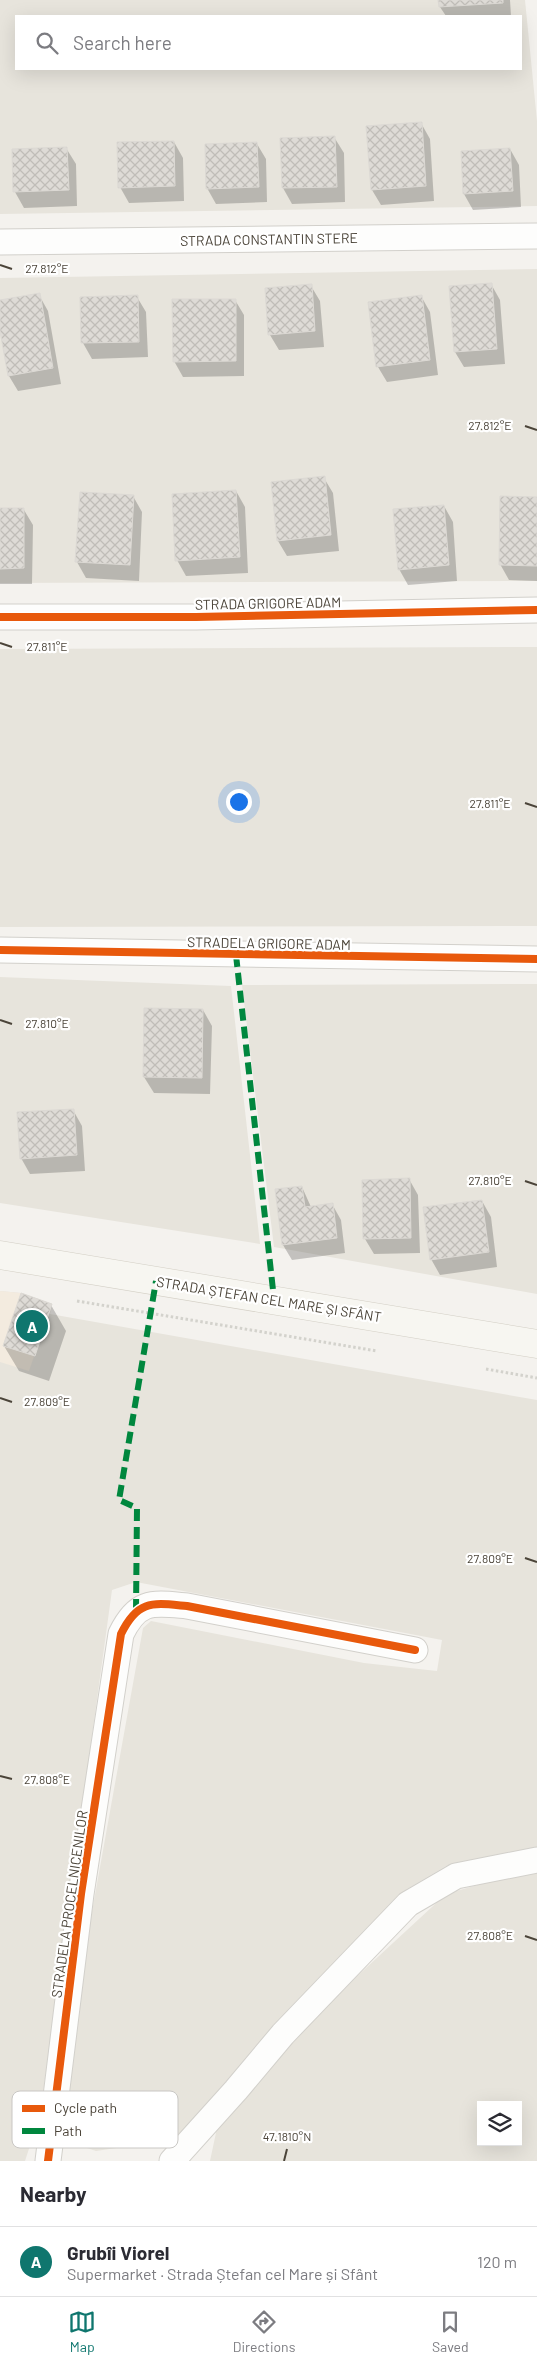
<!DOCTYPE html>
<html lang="en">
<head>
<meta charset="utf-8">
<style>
	body { margin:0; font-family:Barlow,sans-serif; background:#f7f7f7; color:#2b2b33 }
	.controls { position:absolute; right:15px; bottom:15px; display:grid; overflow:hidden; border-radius:0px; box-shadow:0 5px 20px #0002 }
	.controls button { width:45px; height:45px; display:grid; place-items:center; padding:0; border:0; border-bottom:1px solid #e1e1e2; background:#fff; color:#2b2b33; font:25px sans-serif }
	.you { position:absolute; left:238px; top:801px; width:18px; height:18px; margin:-12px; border:4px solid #fff; border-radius:50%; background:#1a73e8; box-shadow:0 0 0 8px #1a73e833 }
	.badge { display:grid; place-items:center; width:32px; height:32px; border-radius:50%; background:#0f766e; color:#fff; font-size:16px; font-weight:700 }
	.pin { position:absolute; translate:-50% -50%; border:2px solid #fff; box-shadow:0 1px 5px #0006 }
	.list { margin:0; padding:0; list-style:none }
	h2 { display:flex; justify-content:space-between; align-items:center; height:65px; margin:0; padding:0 20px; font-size:21px }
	h2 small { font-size:16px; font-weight:400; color:#7c7c81 }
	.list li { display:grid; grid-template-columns:32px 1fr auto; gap:15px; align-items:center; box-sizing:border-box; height:70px; padding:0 20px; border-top:1px solid #e1e1e2 }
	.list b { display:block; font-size:19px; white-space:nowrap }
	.list p { margin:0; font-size:16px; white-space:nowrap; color:#7c7c81 }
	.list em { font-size:16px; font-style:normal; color:#7c7c81 }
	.icon { flex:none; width:28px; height:28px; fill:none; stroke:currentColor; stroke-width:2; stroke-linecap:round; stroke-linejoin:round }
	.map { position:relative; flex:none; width:537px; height:2161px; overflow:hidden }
	.search { position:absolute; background:#fff; box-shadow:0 5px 20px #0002; left:15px; right:15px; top:15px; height:55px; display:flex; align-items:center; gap:12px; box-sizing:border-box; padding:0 18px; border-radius:0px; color:#7c7c81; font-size:19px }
	.sheet { height:135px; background:#fff }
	nav { display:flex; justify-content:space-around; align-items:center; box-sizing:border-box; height:70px; border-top:1px solid #e1e1e2; background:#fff; font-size:14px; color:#7c7c81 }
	nav a { display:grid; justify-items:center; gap:2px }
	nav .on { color:#0f766e }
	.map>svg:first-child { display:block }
	.residential { fill:#e7e4dc; fill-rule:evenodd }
	.commercial { fill:#f3ebdf }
	.shadow { fill:#0003 }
	.building { fill:url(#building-cross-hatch); stroke:#dcd9d4 }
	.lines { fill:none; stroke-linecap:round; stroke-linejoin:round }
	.minor-casing { stroke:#d2d0cb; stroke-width:27 }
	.secondary-casing { stroke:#d3cfc5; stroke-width:29 }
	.path { stroke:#d3d2cc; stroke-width:3; stroke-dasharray:2.5 2.5; stroke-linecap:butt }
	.minor { stroke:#fdfdfc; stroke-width:25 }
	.secondary { stroke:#f7f6f1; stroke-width:28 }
	.quiet { stroke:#00873e; stroke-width:6; stroke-dasharray:12 6; stroke-linecap:butt }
	.cycleway-casing { stroke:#fff; stroke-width:11 }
	.cycleway { stroke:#e8590c; stroke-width:8 }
	.ticks { fill:none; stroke:#4b4439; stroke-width:2 }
	.labels { text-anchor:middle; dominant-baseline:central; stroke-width:4.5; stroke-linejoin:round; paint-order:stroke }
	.street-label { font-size:14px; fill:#4b4439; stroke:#fff }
	.key { fill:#fff; stroke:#c9c7c4; stroke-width:1 }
	.key-label { font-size:14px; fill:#4b4439 }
	.ticks-label { font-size:12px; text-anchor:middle; fill:#4b4439; stroke:#fff; stroke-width:4.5; stroke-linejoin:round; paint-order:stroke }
</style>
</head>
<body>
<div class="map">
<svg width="537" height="2161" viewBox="0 0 537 2161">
	<defs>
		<pattern id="building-cross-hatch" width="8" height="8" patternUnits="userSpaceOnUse" patternTransform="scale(1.25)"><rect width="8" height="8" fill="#dedbd6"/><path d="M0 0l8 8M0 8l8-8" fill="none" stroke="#c0bdb8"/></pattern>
	</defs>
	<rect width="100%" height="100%" fill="#f4f2ee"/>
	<path class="residential" d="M 0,0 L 525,0 L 537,121 L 537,206 L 0,214 ZM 16,16 L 521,16 L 521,69 L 16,69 Z
		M 537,269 L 537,581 L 0,583 L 0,278 Z
		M 537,647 L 537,926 L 0,927 L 0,649 Z
		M 0,977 L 231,986 L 260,1244 L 0,1203 Z
		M 537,984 L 537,1294 L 274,1247 L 242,985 Z
		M 0,1291 L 21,1293 L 52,1304 L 50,1314 L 537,1400 L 537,1847 L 446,1866 L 407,1889 L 376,1919 L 177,2139 L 96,2151 L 81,2146 L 66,2117 L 84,1956 L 143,1628 L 151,1621 L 364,1663 L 437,1671 L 442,1640 L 136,1582 L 112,1590 L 40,2115 L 25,2161 L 0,2161 Z
		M 537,1872 L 537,2161 L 210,2161 L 217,2128 L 314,2016 L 446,1894 L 488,1882 ZM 481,2105 L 518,2105 L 518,2142 L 481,2142 Z"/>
	<path class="commercial" d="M 0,1291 L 21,1293 L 52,1304 L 29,1371 L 0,1362 Z"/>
	<path class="shadow" d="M 440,0 L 510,0 L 511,16 L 446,16 L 440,7 Z
		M 421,123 L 430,139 L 434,201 L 381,205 L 372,190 Z
		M 334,137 L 344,153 L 345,202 L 292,204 L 283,188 Z
		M 174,142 L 183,158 L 184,201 L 129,203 L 120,187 Z
		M 257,144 L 266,159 L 267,202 L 216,204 L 207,188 Z
		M 66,148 L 76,164 L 77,206 L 24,208 L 15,192 L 13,150 Z
		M 510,149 L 519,165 L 521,207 L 473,210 L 464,194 L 462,152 Z
		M 491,284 L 500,300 L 505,364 L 464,367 L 455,352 Z
		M 311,286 L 320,301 L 324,347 L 279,350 L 270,335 Z
		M 39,295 L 48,311 L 61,384 L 18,391 L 9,376 L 0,323 L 0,302 Z
		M 421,296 L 430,312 L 438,375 L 387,382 L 378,367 Z
		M 137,297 L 146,312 L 148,357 L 92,359 L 83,343 L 81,299 Z
		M 235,300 L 244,315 L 244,376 L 183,377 L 174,361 Z
		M 324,478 L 333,493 L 339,551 L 287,556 L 278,541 Z
		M 236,491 L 245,507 L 248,573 L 186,576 L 177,560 Z
		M 133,496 L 142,512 L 139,581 L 86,578 L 77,562 Z
		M 537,498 L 537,581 L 509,580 L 500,564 Z
		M 444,506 L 453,522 L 457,581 L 408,585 L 399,569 Z
		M 0,510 L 24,510 L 33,525 L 32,584 L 0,584 Z
		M 146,1009 L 203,1010 L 212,1026 L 210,1094 L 154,1093 L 144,1077 Z
		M 73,1110 L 82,1126 L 85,1171 L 30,1174 L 21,1158 Z
		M 409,1179 L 418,1195 L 420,1253 L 374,1254 L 365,1239 Z
		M 302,1187 L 311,1207 L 332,1204 L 341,1220 L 345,1253 L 292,1260 L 283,1245 Z
		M 482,1201 L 491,1217 L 497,1267 L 440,1275 L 431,1259 Z
		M 51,1305 L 66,1331 L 49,1381 L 19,1371 L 4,1346 Z"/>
	<path class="building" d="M 438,0 L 503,0 L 503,3 L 439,7 Z
		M 422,122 L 426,186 L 371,190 L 366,126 Z
		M 335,136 L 337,187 L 282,188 L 280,138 Z
		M 174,141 L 175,186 L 118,188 L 117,142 Z
		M 257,142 L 259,187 L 206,189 L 205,144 Z
		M 67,147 L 69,190 L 13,192 L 12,149 Z
		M 510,148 L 513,191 L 463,194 L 461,151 Z
		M 492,283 L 497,349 L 454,352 L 449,286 Z
		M 312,284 L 315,331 L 268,335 L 265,288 Z
		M 40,293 L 53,368 L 8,376 L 0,331 L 0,300 Z
		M 138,295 L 139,342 L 81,343 L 80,297 Z
		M 422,295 L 430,360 L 376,367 L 368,302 Z
		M 172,299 L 236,299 L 236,361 L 173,362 Z
		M 325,476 L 331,535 L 277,541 L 271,482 Z
		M 236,490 L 240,557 L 175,561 L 172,494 Z
		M 80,492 L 134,495 L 130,565 L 75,562 Z
		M 500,496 L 537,497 L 537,566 L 499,565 Z
		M 444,505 L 449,565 L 398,570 L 393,509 Z
		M 0,508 L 24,508 L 24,568 L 0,569 Z
		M 144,1008 L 203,1009 L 202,1078 L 143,1077 Z
		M 74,1109 L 77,1155 L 20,1159 L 17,1112 Z
		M 410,1178 L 411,1238 L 363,1239 L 362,1180 Z
		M 302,1186 L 305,1207 L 333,1203 L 337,1238 L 282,1245 L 275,1189 Z
		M 482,1200 L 489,1252 L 430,1260 L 423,1207 Z
		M 21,1293 L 52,1304 L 35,1356 L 3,1346 Z"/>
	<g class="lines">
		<defs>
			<path id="minor" d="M 0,242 L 537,236
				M 0,617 L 196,617 L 537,610
				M 0,950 L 537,959
				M 48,2161 L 81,1894 L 121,1634 C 138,1599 153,1603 187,1606 L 415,1650
				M 172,2161 L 236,2090 L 283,2034 L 408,1904 L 456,1876 L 537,1860"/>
			<path id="secondary" d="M 0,1255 L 537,1344"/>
		</defs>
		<use href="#minor" class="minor-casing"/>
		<use href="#secondary" class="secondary-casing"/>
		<path class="path" d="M 77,1301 L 377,1351
			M 486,1369 L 537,1378"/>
		<use href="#minor" class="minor"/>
		<use href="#secondary" class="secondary"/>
		<path class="quiet" d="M 236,955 L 274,1299
			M 136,1611 L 137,1508 L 119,1500 L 156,1281"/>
		<defs>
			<path id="cycleway" d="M 0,617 L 196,617 L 537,610
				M 0,950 L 537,959
				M 48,2161 L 81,1894 L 121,1634 C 138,1599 153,1603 187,1606 L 415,1650"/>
		</defs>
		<use href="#cycleway" class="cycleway-casing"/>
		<use href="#cycleway" class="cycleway"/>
	</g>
	<path class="ticks" d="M 0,265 L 12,269M 525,426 L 537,430M 0,643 L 12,647M 525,803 L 537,807M 0,1020 L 12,1024M 525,1181 L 537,1185M 0,1398 L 12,1402M 525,1558 L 537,1562M 0,1776 L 12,1779M 525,1936 L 537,1940M 284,2161 L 287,2149"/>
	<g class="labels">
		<g class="street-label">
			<text transform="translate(269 239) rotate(-1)">STRADA CONSTANTIN STERE</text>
			<text transform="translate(268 603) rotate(-1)">STRADA GRIGORE ADAM</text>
			<text transform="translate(269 943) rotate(1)">STRADELA GRIGORE ADAM</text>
			<text transform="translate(269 1299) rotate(9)">STRADA ȘTEFAN CEL MARE ȘI SFÂNT</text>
			<text transform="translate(69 1904) rotate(-82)">STRADELA PROCELNICENILOR</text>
		</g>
	</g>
	<rect x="12" y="2091" width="166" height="57" rx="8" class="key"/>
	<rect x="22" y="2105" width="23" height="7" fill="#e8590c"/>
	<rect x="22" y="2128" width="23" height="6" fill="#00873e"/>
	<g class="key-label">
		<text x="54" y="2113">Cycle path</text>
		<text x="54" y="2136">Path</text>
	</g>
	<g class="ticks-label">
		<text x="47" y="273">27.812°E</text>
		<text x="490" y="430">27.812°E</text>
		<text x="47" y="651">27.811°E</text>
		<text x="490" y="808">27.811°E</text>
		<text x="47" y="1028">27.810°E</text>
		<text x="490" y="1185">27.810°E</text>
		<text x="47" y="1406">27.809°E</text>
		<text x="490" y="1563">27.809°E</text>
		<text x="47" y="1784">27.808°E</text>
		<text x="490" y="1940">27.808°E</text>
		<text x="287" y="2141">47.1810°N</text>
	</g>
</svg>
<div class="controls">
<button><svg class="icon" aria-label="layers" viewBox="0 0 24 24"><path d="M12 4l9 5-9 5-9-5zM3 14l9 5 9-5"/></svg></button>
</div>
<div class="you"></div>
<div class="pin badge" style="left:32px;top:1326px">A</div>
<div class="search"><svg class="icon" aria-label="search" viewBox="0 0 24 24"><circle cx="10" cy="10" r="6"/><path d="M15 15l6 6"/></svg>Search here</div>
</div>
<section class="sheet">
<h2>Nearby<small></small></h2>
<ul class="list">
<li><span class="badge">A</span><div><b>Grubîi Viorel</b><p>Supermarket · Strada Ștefan cel Mare și Sfânt</p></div><em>120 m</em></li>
</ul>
</section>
<nav>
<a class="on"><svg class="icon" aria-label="map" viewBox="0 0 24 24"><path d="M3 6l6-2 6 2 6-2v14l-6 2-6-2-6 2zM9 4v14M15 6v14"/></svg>Map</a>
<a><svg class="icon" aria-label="directions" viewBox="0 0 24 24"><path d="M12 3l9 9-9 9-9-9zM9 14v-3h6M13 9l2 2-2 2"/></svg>Directions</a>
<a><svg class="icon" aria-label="saved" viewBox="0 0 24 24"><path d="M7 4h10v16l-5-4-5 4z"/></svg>Saved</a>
</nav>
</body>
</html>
